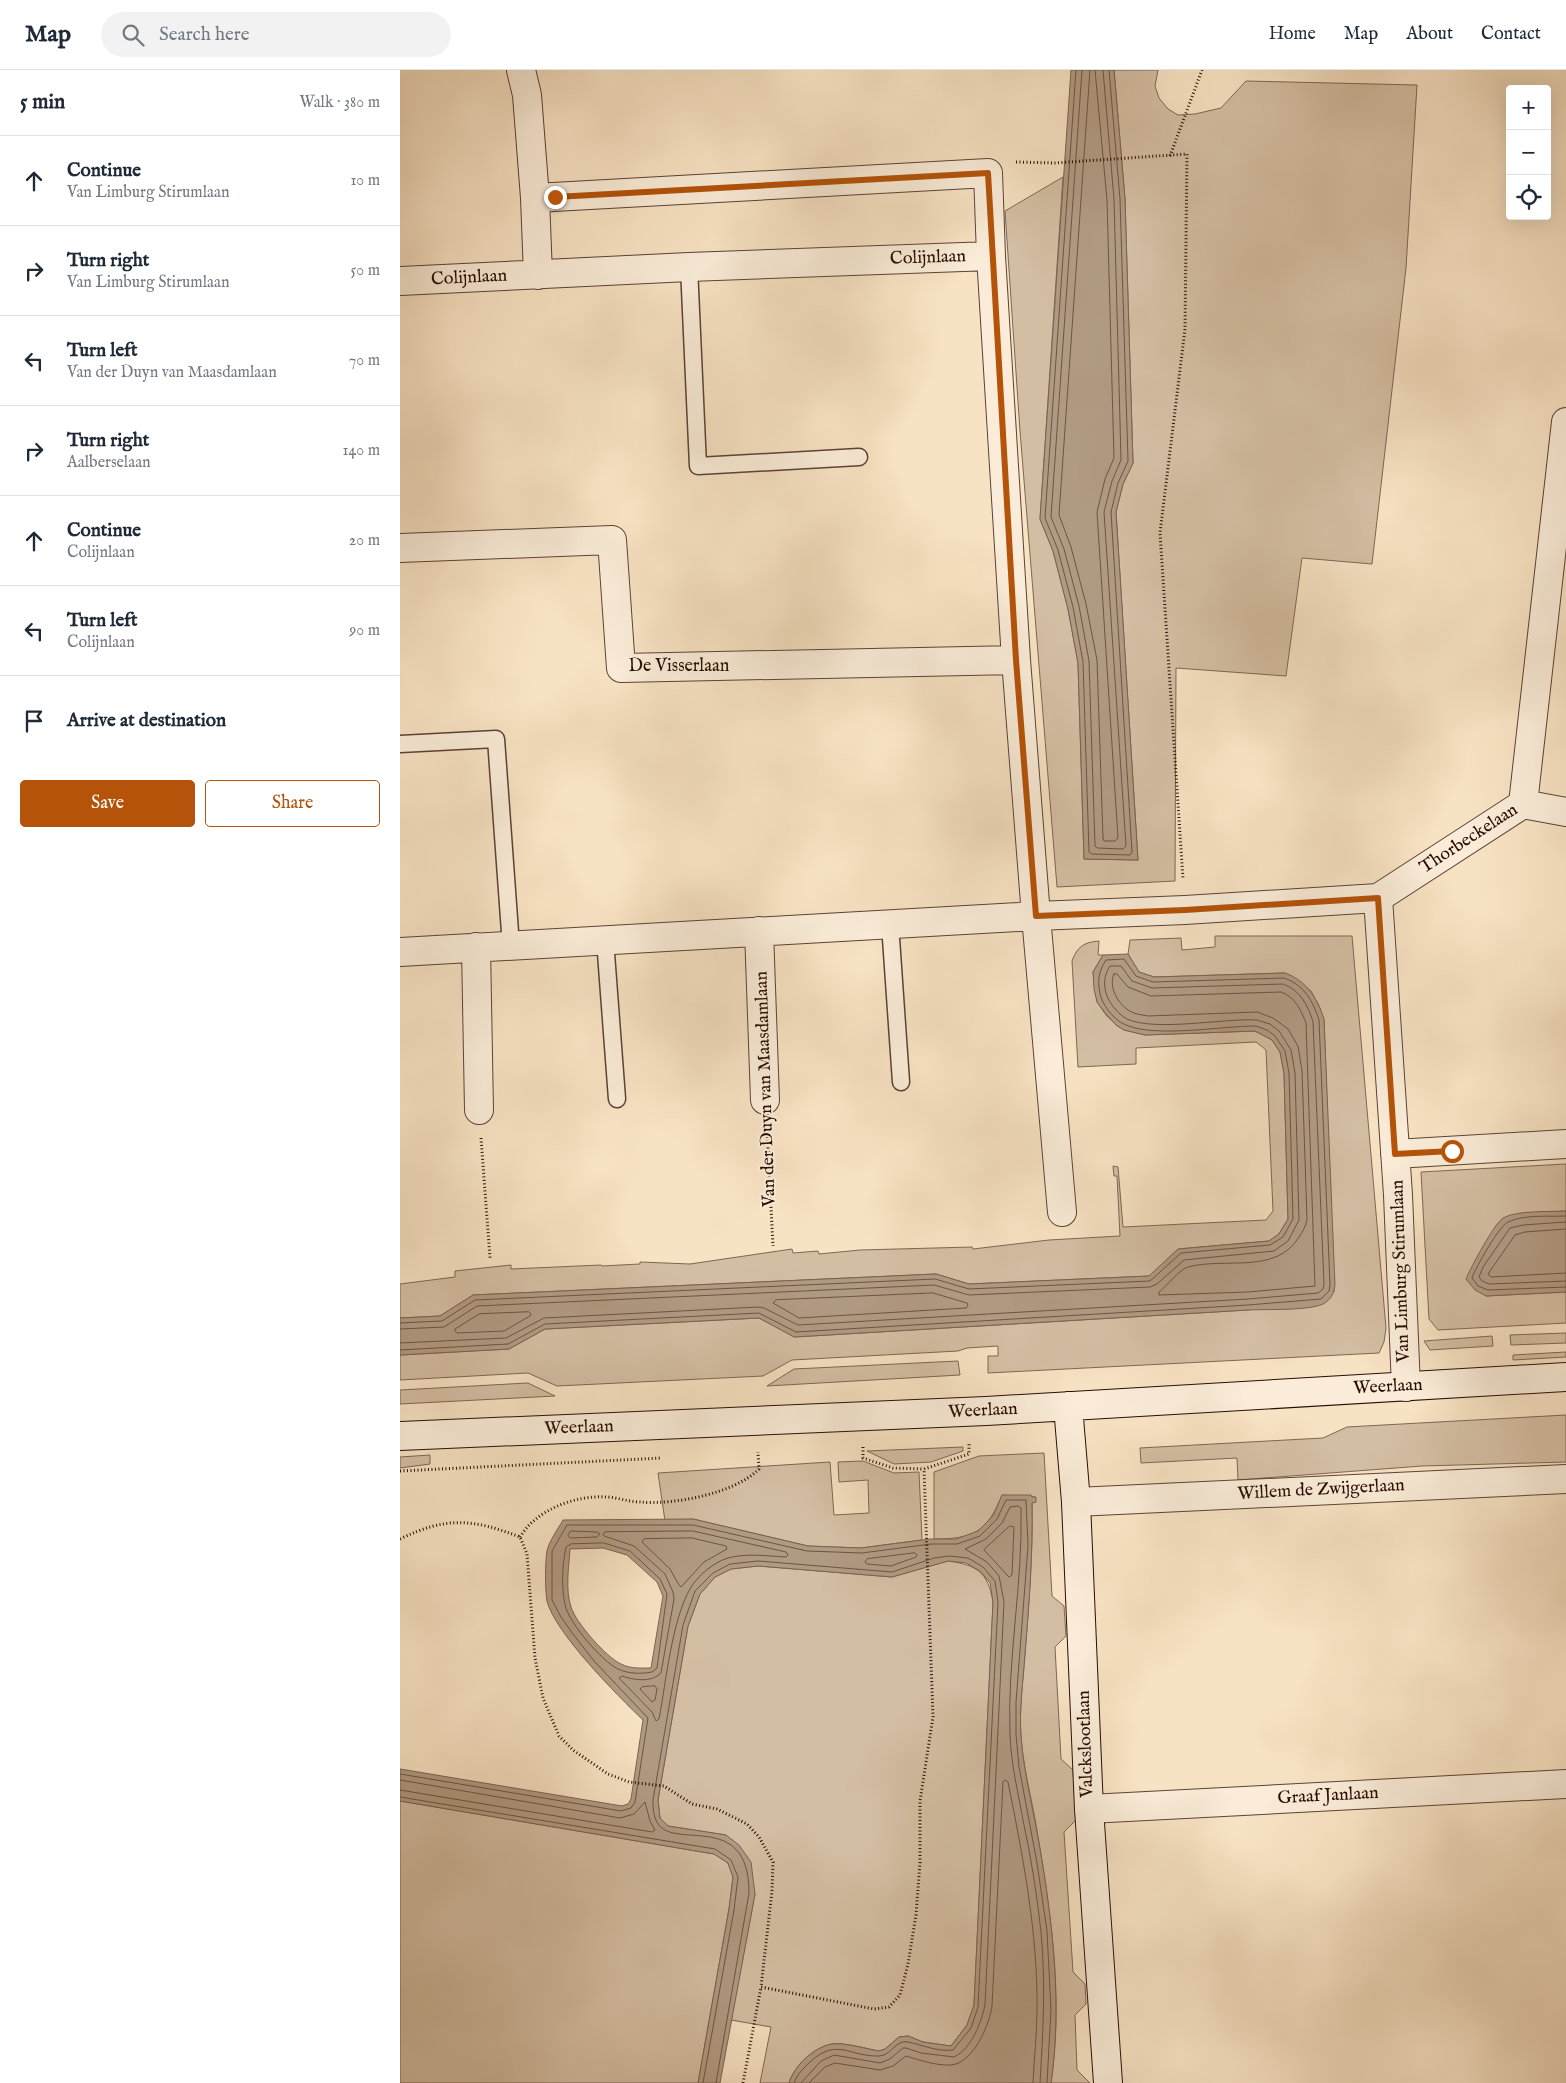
<!DOCTYPE html>
<html lang="en">
<head>
<meta charset="utf-8">
<style>
	body { margin:0; font-family:"IM FELL English",serif; background:#f2f2f3; color:#1f2937 }
	.controls { position:absolute; right:15px; top:15px; display:grid; overflow:hidden; border-radius:5px; box-shadow:0 5px 20px #0002 }
	.controls button { width:45px; height:45px; display:grid; place-items:center; padding:0; border:0; border-bottom:1px solid #e0e1e3; background:#fff; color:#1f2937; font:25px sans-serif }
	.stop { position:absolute; width:15px; height:15px; margin:-11px; border:4px solid #b45309; border-radius:50%; background:#fff }
	.stop.end { background:#b45309; border-color:#fff; box-shadow:0 1px 5px #0008 }
	.list { margin:0; padding:0; list-style:none }
	h2 { display:flex; justify-content:space-between; align-items:center; height:65px; margin:0; padding:0 20px; font-size:21px }
	h2 small { font-size:16px; font-weight:400; color:#747a83 }
	.list li { display:grid; grid-template-columns:32px 1fr auto; gap:15px; align-items:center; box-sizing:border-box; height:90px; padding:0 20px; border-top:1px solid #e0e1e3 }
	.list b { display:block; font-size:19px; white-space:nowrap }
	.list p { margin:0; font-size:16px; white-space:nowrap; color:#747a83 }
	.list em { font-size:16px; font-style:normal; color:#747a83 }
	.actions { display:flex; gap:10px; padding:15px 20px }
	.actions a { flex:1; padding:11px 0; border:1px solid #b45309; border-radius:5px; text-align:center; font-size:18px; color:#b45309 }
	.actions .main { background:#b45309; color:#fff }
	.icon { flex:none; width:28px; height:28px; fill:none; stroke:currentColor; stroke-width:2; stroke-linecap:round; stroke-linejoin:round }
	.map { position:relative; flex:none; width:1166px; height:2013px; overflow:hidden }
	header { display:flex; align-items:center; gap:30px; box-sizing:border-box; height:70px; padding:0 25px; background:#fff; border-bottom:1px solid #e0e1e3 }
	header strong { font-size:24px }
	nav { display:flex; gap:28px; margin-inline-start:auto; font-size:18px }
	.search { width:350px; height:45px; background:#f2f2f3; display:flex; align-items:center; gap:12px; box-sizing:border-box; padding:0 18px; border-radius:28px; color:#747a83; font-size:19px }
	main { display:flex }
	aside { flex:1; background:#fff }
	.map>svg:first-child { display:block }
	.green { fill:#d4bea3; stroke:#7e6654 }
	.water { fill:#b19a82; stroke:#7b6250; fill-rule:evenodd }
	.lines { fill:none; stroke-linecap:round; stroke-linejoin:round }
	.shore { stroke:#6d5443; stroke-width:1 }
	.lane-casing { stroke:#5c4234; stroke-width:19 }
	.street-casing { stroke:#5c4234; stroke-width:30 }
	.secondary-casing { stroke:#290d04; stroke-width:30 }
	.path { stroke:#290d04; stroke-width:3; stroke-dasharray:1 2.5; stroke-linecap:butt }
	.lane { stroke:#faecd8; stroke-width:16 }
	.street { stroke:#faecd8; stroke-width:28 }
	.secondary { stroke:#faecd8; stroke-width:28 }
	.route { stroke:#b45309; stroke-width:6 }
	.labels { text-anchor:middle; dominant-baseline:central; stroke-width:4; stroke-linejoin:round; paint-order:stroke }
	.street-label { font-size:18px; fill:#290d04; stroke:#faecd8 }
</style>
</head>
<body>
<header>
<strong>Map</strong>
<div class="search"><svg class="icon" aria-label="search" viewBox="0 0 24 24"><circle cx="10" cy="10" r="6"/><path d="M15 15l6 6"/></svg>Search here</div>
<nav><a>Home</a><a>Map</a><a>About</a><a>Contact</a></nav>
</header>
<main>
<aside>
<h2>5 min<small>Walk · 380 m</small></h2>
<ul class="list">
<li><svg class="icon" aria-label="ahead" viewBox="0 0 24 24"><path d="M12 20V5M6 11l6-6 6 6"/></svg><div><b>Continue</b><p>Van Limburg Stirumlaan</p></div><em>10 m</em></li>
<li><svg class="icon" aria-label="right" viewBox="0 0 24 24"><path d="M7 20v-9h11M14 6l5 5-5 5"/></svg><div><b>Turn right</b><p>Van Limburg Stirumlaan</p></div><em>50 m</em></li>
<li><svg class="icon" aria-label="left" viewBox="0 0 24 24"><path d="M17 20v-9H6M10 6l-5 5 5 5"/></svg><div><b>Turn left</b><p>Van der Duyn van Maasdamlaan</p></div><em>70 m</em></li>
<li><svg class="icon" aria-label="right" viewBox="0 0 24 24"><path d="M7 20v-9h11M14 6l5 5-5 5"/></svg><div><b>Turn right</b><p>Aalberselaan</p></div><em>140 m</em></li>
<li><svg class="icon" aria-label="ahead" viewBox="0 0 24 24"><path d="M12 20V5M6 11l6-6 6 6"/></svg><div><b>Continue</b><p>Colijnlaan</p></div><em>20 m</em></li>
<li><svg class="icon" aria-label="left" viewBox="0 0 24 24"><path d="M17 20v-9H6M10 6l-5 5 5 5"/></svg><div><b>Turn left</b><p>Colijnlaan</p></div><em>90 m</em></li>
<li><svg class="icon" aria-label="arrive" viewBox="0 0 24 24"><path d="M6 21V4h12l-3 4 3 4H6"/></svg><div><b>Arrive at destination</b></div></li>
</ul>
<div class="actions"><a class="main">Save</a><a>Share</a></div>
</aside>
<div class="map">
<svg width="1166" height="2013" viewBox="0 0 1166 2013">
	<rect width="100%" height="100%" fill="#f7e2c3"/>
	<filter id="stains"><feTurbulence type="fractalNoise" baseFrequency=".004" numOctaves="4"/><feColorMatrix values="0 0 0 0 .2 0 0 0 0 .09 0 0 0 0 .02 0 0 0 .5 -.17"/></filter>
	<radialGradient id="worn" r=".72"><stop offset=".6" stop-color="#630" stop-opacity="0"/><stop offset="1" stop-color="#630" stop-opacity=".3"/></radialGradient>
	<path class="green" d="M 714,0 L 758,0 L 755,16 L 759,28 L 768,39 L 778,45 L 795,44 L 821,38 L 846,11 L 1017,15 L 1006,198 L 972,494 L 902,488 L 886,606 L 776,598 L 775,811 L 657,817 L 620,361 L 605,141 L 663,107 L 640,449 L 653,481 L 668,539 L 678,593 L 684,789 L 738,790 L 716,442 L 723,414 L 733,393 L 725,129 Z
		M 815,866 L 952,866 L 986,1258 L 984,1272 L 979,1283 L 588,1303 L 588,1286 L 598,1286 L 598,1276 L 567,1278 L 558,1281 L 392,1290 L 363,1306 L 157,1316 L 128,1303 L 0,1310 L 0,1285 L 109,1279 L 145,1259 L 359,1248 L 395,1267 L 848,1240 L 934,1222 L 924,950 L 919,936 L 911,921 L 885,903 L 754,907 L 739,902 L 728,884 L 730,870 L 781,868 L 782,880 L 815,877 Z
		M 699,871 L 698,885 L 703,885 L 693,902 L 697,932 L 706,945 L 716,955 L 724,960 L 745,965 L 855,961 L 872,970 L 880,982 L 884,1003 L 888,1149 L 879,1164 L 869,1171 L 778,1179 L 750,1206 L 569,1214 L 536,1204 L 73,1225 L 40,1246 L 0,1248 L 0,1214 L 55,1207 L 55,1201 L 111,1195 L 111,1199 L 201,1195 L 202,1196 L 240,1194 L 240,1192 L 290,1194 L 392,1179 L 393,1183 L 418,1181 L 419,1184 L 460,1180 L 572,1177 L 573,1179 L 649,1170 L 720,1166 L 717,1106 L 714,1106 L 713,1096 L 718,1097 L 723,1157 L 866,1150 L 873,1141 L 866,980 L 856,972 L 736,978 L 736,994 L 678,997 L 672,891 C 677,877 684,872 699,871 Z
		M 1166,1094 L 1166,1141 L 1122,1143 L 1086,1226 L 1166,1222 L 1166,1253 L 1038,1260 L 1029,1249 L 1021,1102 Z
		M 1166,1263 L 1166,1273 L 1111,1275 L 1110,1265 Z
		M 1092,1266 L 1093,1276 L 1030,1280 L 1024,1271 Z
		M 1166,1282 L 1166,1287 L 1113,1290 L 1113,1285 Z
		M 558,1291 L 560,1305 L 367,1316 L 394,1299 Z
		M 128,1313 L 155,1326 L 0,1334 L 0,1320 Z
		M 1166,1345 L 1166,1392 L 1022,1396 L 838,1410 L 837,1388 L 741,1393 L 740,1378 L 923,1368 L 947,1357 Z
		M 563,1377 L 563,1381 L 531,1392 L 494,1394 L 467,1381 Z
		M 644,1383 L 652,1526 L 664,1536 L 666,1566 L 655,1577 L 661,1689 L 673,1700 L 676,1750 L 664,1762 L 673,1902 L 685,1914 L 686,1934 L 675,1945 L 677,2000 L 690,2013 L 651,2013 C 664,1926 650,1835 635,1749 C 630,1722 623,1695 621,1667 C 619,1640 623,1612 625,1584 C 629,1534 633,1484 632,1433 L 635,1427 L 602,1425 C 587,1462 574,1469 534,1469 L 534,1402 L 579,1386 Z
		M 30,1385 L 30,1394 L 0,1398 L 0,1387 Z
		M 463,1391 L 494,1403 L 519,1402 L 522,1470 L 461,1478 L 408,1476 L 293,1449 L 265,1451 L 258,1403 L 430,1392 L 434,1445 L 469,1443 L 468,1410 L 439,1412 L 438,1392 Z
		M 548,1491 C 577,1495 588,1502 593,1532 L 574,1935 L 567,1955 L 551,1976 L 523,1972 L 508,1966 L 499,1967 L 485,1979 L 479,1981 C 467,1979 443,1972 432,1974 C 414,1977 394,1996 389,2013 L 360,2013 L 371,1957 L 331,1950 L 355,1824 L 326,1765 L 268,1756 L 260,1748 L 258,1730 L 288,1556 L 300,1524 L 315,1507 L 331,1499 L 358,1496 L 492,1507 Z
		M 0,1731 L 314,1784 L 328,1793 L 333,1807 L 329,1839 L 298,2013 L 0,2013 Z"/>
	<path class="water" d="M 671,0 L 714,0 L 725,129 L 733,393 L 723,414 L 716,442 L 738,790 L 684,789 L 678,593 L 668,539 L 653,481 L 640,449 Z
		M 728,884 L 739,902 L 754,907 L 885,903 C 907,911 917,928 924,949 L 935,1215 C 934,1223 931,1230 923,1234 C 908,1241 866,1239 848,1240 L 394,1267 L 359,1248 L 145,1259 L 109,1279 L 0,1285 L 0,1248 L 40,1246 L 73,1225 L 536,1204 L 569,1214 L 749,1206 L 778,1179 L 869,1171 L 879,1164 L 888,1149 L 884,1003 L 880,982 L 872,970 L 855,961 L 745,965 L 724,960 L 716,955 L 706,944 L 697,932 L 694,919 L 693,902 L 703,885 Z
		M 1166,1141 L 1166,1222 L 1086,1226 L 1075,1220 L 1066,1209 C 1071,1197 1094,1154 1103,1148 C 1117,1140 1150,1142 1166,1141 Z
		M 602,1425 L 631,1425 L 632,1427 L 636,1427 L 636,1432 L 632,1433 C 633,1484 629,1534 625,1584 C 623,1612 619,1640 621,1667 C 624,1705 634,1742 640,1779 C 653,1855 662,1936 651,2013 L 389,2013 C 394,1996 414,1977 432,1974 C 443,1972 467,1979 479,1981 L 485,1979 L 499,1967 L 508,1966 L 523,1972 L 551,1976 L 567,1955 L 574,1935 L 593,1532 L 590,1513 L 580,1501 L 566,1493 L 548,1491 L 492,1507 L 358,1496 L 331,1499 L 315,1507 L 300,1524 L 288,1556 L 258,1730 L 260,1748 L 268,1756 L 326,1765 L 339,1775 L 351,1792 L 355,1824 L 320,2013 L 298,2013 L 329,1839 L 333,1807 L 328,1793 L 314,1784 L 0,1731 L 0,1699 L 222,1736 L 228,1734 L 231,1729 L 243,1650 C 218,1626 155,1563 147,1531 C 145,1519 145,1492 147,1481 C 149,1471 158,1459 163,1450 L 293,1449 L 408,1476 L 461,1478 L 530,1469 L 556,1469 L 578,1461 L 593,1446 ZM 203,1478 L 227,1485 L 257,1512 L 263,1526 L 251,1598 C 241,1598 231,1599 221,1594 C 206,1587 176,1553 171,1537 C 165,1519 169,1497 170,1479 Z"/>
	<g class="lines">
		<path class="shore" d="M 676,0 L 645,448 L 658,480 L 673,537 L 683,592 L 689,782 L 692,784 L 730,785 L 732,782 L 711,442 L 718,413 L 728,391 L 720,129 L 709,0
			M 682,0 L 651,447 L 664,479 L 679,536 L 689,591 L 695,776 L 697,778 L 723,779 L 726,776 L 704,442 L 712,411 L 721,390 L 714,129 L 703,0
			M 690,0 L 659,445 L 671,477 L 686,534 L 697,590 L 703,768 L 704,771 L 715,771 L 718,768 L 697,442 L 705,409 L 714,388 L 707,130 L 695,0
			M 714,904 L 717,904 L 728,917 L 751,926 L 881,922 C 895,927 901,940 906,953 L 915,1216 L 848,1222 L 759,1225 L 759,1222 C 767,1216 780,1199 788,1197 C 825,1187 876,1205 899,1167 C 903,1161 906,1156 907,1149 L 902,1001 L 898,976 L 888,959 L 873,948 L 857,942 L 748,946 C 742,945 733,944 728,940 C 718,933 708,917 714,904 Z
			M 1166,1146 C 1148,1147 1125,1144 1108,1152 C 1099,1156 1076,1197 1072,1208 L 1078,1216 L 1088,1220 L 1166,1217
			M 1166,1152 L 1123,1155 L 1110,1158 L 1083,1197 L 1079,1207 L 1082,1211 L 1089,1214 L 1166,1211
			M 1166,1159 L 1125,1162 L 1115,1165 L 1088,1204 L 1091,1207 L 1166,1203
			M 533,1223 L 567,1233 L 568,1236 L 566,1238 L 399,1248 L 373,1233 L 376,1230 Z
			M 129,1242 L 131,1244 L 130,1246 L 104,1261 L 57,1263 L 55,1261 L 55,1259 L 79,1244 Z
			M 0,1253 L 42,1251 L 75,1230 L 535,1209 L 569,1219 L 750,1211 L 781,1183 L 870,1175 L 883,1167 L 893,1149 L 889,1003 L 885,981 L 875,966 L 867,960 L 856,956 C 821,956 756,968 726,955 C 715,951 704,937 701,927 C 697,913 698,902 706,890 L 724,889 L 736,906 L 753,912 L 884,908 C 904,915 913,931 919,950 L 930,1215 L 929,1221 L 921,1229 L 848,1235 L 396,1262 L 359,1243 L 145,1254 L 108,1274 L 0,1280
			M 0,1259 L 44,1257 L 77,1236 L 534,1215 L 569,1225 L 750,1217 L 757,1214 L 784,1190 L 874,1181 L 888,1171 L 899,1150 L 895,1003 L 891,980 L 879,961 L 870,954 L 857,950 C 823,948 756,962 727,949 C 719,945 710,934 707,926 C 703,915 704,905 710,896 L 721,896 L 732,911 L 752,918 L 883,914 C 900,920 908,935 913,952 L 924,1214 L 923,1219 L 918,1223 L 848,1229 L 398,1255 L 364,1238 L 358,1237 L 144,1248 L 106,1268 L 0,1273
			M 610,1456 L 614,1457 L 612,1505 L 609,1507 L 584,1480 Z
			M 171,1461 L 197,1462 L 200,1464 L 197,1467 L 170,1468 L 168,1465 Z
			M 293,1461 L 386,1482 L 388,1485 L 386,1487 C 367,1486 346,1483 328,1488 C 314,1492 297,1506 290,1519 C 272,1550 266,1612 259,1649 L 256,1651 L 252,1642 L 219,1608 L 222,1606 C 234,1610 251,1613 261,1603 L 274,1529 L 273,1522 L 265,1504 L 234,1476 L 204,1466 L 203,1464 L 205,1462 Z
			M 292,1468 L 326,1476 L 327,1479 L 304,1492 L 281,1517 L 279,1515 L 270,1499 L 242,1472 L 244,1469 Z
			M 204,1473 L 230,1481 L 260,1509 L 267,1524 L 257,1598 L 252,1602 C 241,1604 229,1604 218,1599 C 202,1591 171,1555 166,1538 C 161,1521 162,1495 166,1477 L 171,1474 Z
			M 515,1483 L 517,1485 L 516,1487 L 491,1496 L 467,1494 L 465,1492 L 467,1489 Z
			M 255,1616 L 257,1619 L 255,1630 L 252,1632 L 240,1619 L 242,1617 Z
			M 0,1704 L 221,1741 L 231,1738 L 235,1732 L 248,1648 L 194,1591 L 173,1564 L 161,1547 L 152,1530 L 152,1481 L 167,1455 L 293,1455 L 407,1481 L 462,1483 L 531,1474 L 557,1474 L 580,1466 L 597,1449 L 606,1430 L 626,1430 L 628,1476 L 616,1632 L 616,1665 L 619,1697 L 637,1793 L 647,1861 L 651,1940 L 647,2013
			M 0,1710 L 220,1748 L 234,1744 L 245,1732 L 250,1751 L 255,1760 L 252,1762 L 0,1720
			M 0,1727 L 315,1779 L 331,1790 L 338,1807 L 334,1840 L 303,2013
			M 316,2013 L 349,1823 C 349,1736 269,1784 256,1750 C 253,1744 253,1736 253,1730 L 283,1555 L 295,1521 L 313,1503 L 330,1494 L 358,1491 L 492,1502 L 534,1488 L 549,1486 L 568,1488 L 583,1497 L 595,1511 L 598,1532 L 578,1937 L 571,1958 L 553,1980 C 537,1982 523,1975 508,1972 C 496,1969 491,1986 479,1986 C 450,1987 437,1967 410,1992 C 404,1998 397,2004 394,2013
			M 401,2013 L 421,1991 L 434,1985 L 480,1993 L 490,1989 L 503,1978 L 506,1978 L 521,1983 L 554,1987 C 572,1978 581,1953 585,1935 L 604,1532 L 599,1506 L 587,1492 L 565,1479 L 586,1469 L 602,1453 L 610,1437 L 618,1436 L 621,1438 C 623,1514 607,1589 610,1665 C 611,1694 618,1722 623,1750 C 631,1787 637,1825 641,1862 C 646,1913 643,1963 640,2013
			M 409,2013 L 425,1997 L 435,1993 L 480,2000 L 493,1996 L 506,1986 C 519,1990 543,1998 556,1994 C 575,1988 590,1953 592,1936 L 603,1712 L 605,1710 L 608,1712 C 623,1787 638,1864 637,1940 C 637,1964 634,1989 633,2013"/>
		<defs>
			<path id="lane" d="M 289,197 L 298,396 L 459,387
				M 0,674 L 96,669 L 111,876
				M 490,854 L 501,1012
				M 205,870 L 217,1029"/>
			<path id="street" d="M 135,128 L 138,205
				M 591,186 L 616,590 L 636,846 L 785,840 L 978,828 L 1123,734 L 1166,742
				M 0,211 L 289,197 L 591,186 L 588,103 L 135,128 L 127,25 L 121,0
				M 0,478 L 212,470 L 221,598 L 616,590
				M 1123,734 L 1166,352
				M 978,828 L 998,1125 L 1006,1317
				M 359,861 L 365,1030
				M 76,877 L 79,1040
				M 0,882 L 636,846 L 662,1142
				M 995,1084 L 1166,1074
				M 676,1432 L 1166,1409
				M 689,1739 L 1166,1714"/>
			<path id="secondary" d="M 668,1336 L 676,1432 L 689,1739 L 708,2013
				M 0,1366 L 586,1341 L 1166,1307"/>
		</defs>
		<use href="#lane" class="lane-casing"/>
		<use href="#street" class="street-casing"/>
		<use href="#secondary" class="secondary-casing"/>
		<path class="path" d="M 770,86 L 802,0
			M 616,92 L 654,93 L 787,84 L 785,259 L 760,463 L 783,809
			M 367,1060 L 373,1176
			M 81,1068 L 90,1188
			M 463,1377 L 463,1388 L 493,1398 L 524,1399
			M 0,1401 L 262,1388
			M 120,1467 C 136,1440 175,1425 206,1427 C 217,1427 228,1432 240,1432 C 273,1435 334,1424 359,1399 L 358,1382
			M 0,1469 C 47,1446 73,1449 120,1467 L 127,1484 L 135,1588 L 143,1628 L 159,1666 L 173,1680 L 208,1704 L 229,1712 L 264,1716 L 292,1734 L 317,1739 L 347,1754 L 359,1767 L 373,1792 L 372,1821 L 361,1917 L 474,1939 L 489,1937 L 500,1925 L 508,1894 L 516,1845 L 520,1793 L 520,1731 L 533,1647 L 524,1399 L 569,1384 L 569,1372
			M 343,2013 L 361,1917"/>
		<use href="#lane" class="lane"/>
		<use href="#street" class="street"/>
		<use href="#secondary" class="secondary"/>
	</g>
	<g class="lines">
		<path class="route" d="M 155,127 L 588,103 L 616,590 L 636,846 L 785,840 L 978,828 L 995,1084 L 1052,1081"/>
	</g>
	<g class="labels">
		<g class="street-label">
			<text transform="translate(528 188) rotate(-2)">Colijnlaan</text>
			<text transform="translate(69 208) rotate(-3)">Colijnlaan</text>
			<text x="279" y="596">De Visserlaan</text>
			<text transform="translate(1069 769) rotate(-33)">Thorbeckelaan</text>
			<text transform="translate(366 1019) rotate(-92)">Van der Duyn van Maasdamlaan</text>
			<text transform="translate(1001 1201) rotate(-92)">Van Limburg Stirumlaan</text>
			<text transform="translate(988 1317) rotate(-3)">Weerlaan</text>
			<text transform="translate(583 1341) rotate(-3)">Weerlaan</text>
			<text transform="translate(179 1358) rotate(-2)">Weerlaan</text>
			<text transform="translate(921 1420) rotate(-3)">Willem de Zwijgerlaan</text>
			<text transform="translate(686 1674) rotate(-92)">Valckslootlaan</text>
			<text transform="translate(928 1726) rotate(-3)">Graaf Janlaan</text>
		</g>
	</g>
	<rect width="100%" height="100%" filter="url(#stains)"/>
	<rect width="100%" height="100%" fill="url(#worn)"/>
</svg>
<div class="controls">
<button>+</button>
<button>−</button>
<button><svg class="icon" aria-label="locate" viewBox="0 0 24 24"><circle cx="12" cy="12" r="6"/><path d="M12 2v4M12 18v4M2 12h4M18 12h4"/></svg></button>
</div>
<div class="stop" style="left:1052px;top:1081px"></div>
<div class="stop end" style="left:155px;top:127px"></div>
</div>
</main>
</body>
</html>
